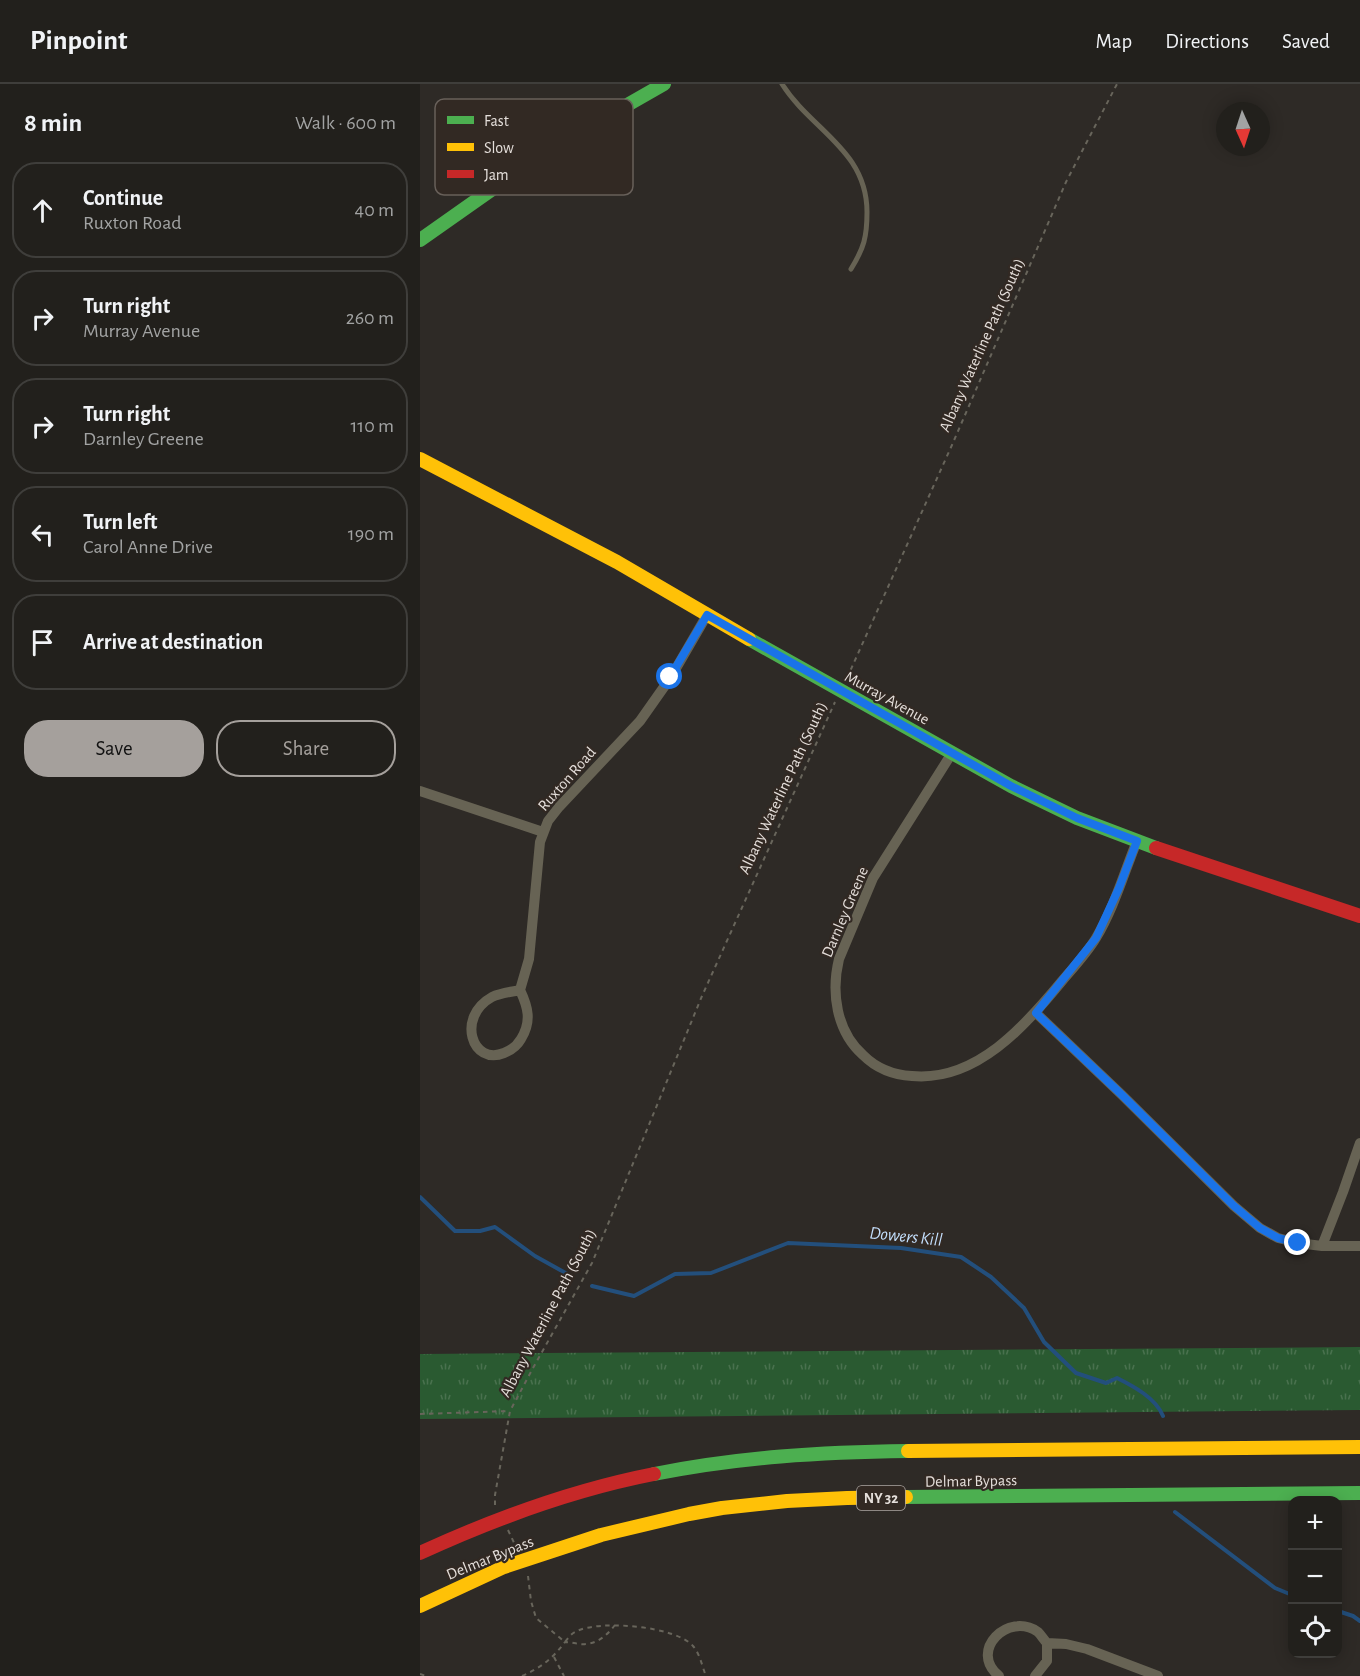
<!DOCTYPE html>
<html lang="en">
<head>
<meta charset="utf-8">
<style>
	body { margin:0; font-family:"Alegreya Sans",sans-serif; background:#2a2825; color:#f1f3f6 }
	.controls { position:absolute; right:18px; bottom:18px; display:grid; overflow:hidden; border-radius:12px; box-shadow:0 3px 15px #0003 }
	.controls button { width:54px; height:54px; display:grid; place-items:center; padding:0; border:0; border-bottom:2px solid #3f3e3b; background:#22201c; color:#f1f3f6; font:30px sans-serif }
	.compass { position:absolute; left:796px; top:18px; width:54px; height:54px; border-radius:50%; background:#22201c; box-shadow:0 3px 15px #0003; rotate:177deg }
	.stop { position:absolute; width:18px; height:18px; margin:-14px; border:4px solid #1a73e8; border-radius:50%; background:#fff }
	.stop.end { background:#1a73e8; border-color:#fff; box-shadow:0 2px 6px #0008 }
	.list { margin:0; padding:0; list-style:none }
	h2 { display:flex; justify-content:space-between; align-items:center; height:78px; margin:0; padding:0 24px; font-size:26px }
	h2 small { font-size:20px; font-weight:400; color:#a2a3a3 }
	.list li { display:grid; grid-template-columns:39px 1fr auto; gap:18px; align-items:center; box-sizing:border-box; height:96px; margin:0 12px 12px; padding:0 12px; border:2px solid #3f3e3b; border-radius:24px }
	.list b { display:block; font-size:22px; white-space:nowrap }
	.list p { margin:0; font-size:20px; white-space:nowrap; color:#a2a3a3 }
	.list em { font-size:20px; font-style:normal; color:#a2a3a3 }
	.actions { display:flex; gap:12px; padding:18px 24px }
	.actions a { flex:1; padding:14px 0; border:2px solid #a5a09c; border-radius:24px; text-align:center; font-size:21px; color:#a5a09c }
	.actions .main { background:#a5a09c; color:#111 }
	.icon { flex:none; width:33px; height:33px; fill:none; stroke:currentColor; stroke-width:2; stroke-linecap:round; stroke-linejoin:round }
	.map { position:relative; flex:none; width:940px; height:1592px; overflow:hidden }
	header { display:flex; align-items:center; gap:36px; box-sizing:border-box; height:84px; padding:0 30px; background:#22201c; border-bottom:2px solid #3f3e3b }
	header strong { font-size:28px }
	nav { display:flex; gap:33px; margin-inline-start:auto; font-size:21px }
	main { display:flex }
	aside { flex:1; background:#22201c }
	.map>svg:first-child { display:block }
	.grass { fill:url(#grass-tufts) }
	.lines { fill:none; stroke-linecap:round; stroke-linejoin:round }
	.stream { stroke:#234f7c; stroke-width:4 }
	.path { stroke:#68655b; stroke-width:2; stroke-dasharray:4.5 4.5; stroke-linecap:butt }
	.lane { stroke:#676354; stroke-width:5 }
	.street { stroke:#676354; stroke-width:10 }
	.fast { stroke:#4caf50; stroke-width:14 }
	.slow { stroke:#ffc107; stroke-width:14 }
	.jam { stroke:#c62828; stroke-width:14 }
	.route { stroke:#1a73e8; stroke-width:8 }
	.labels { text-anchor:middle; dominant-baseline:central; stroke-width:4.5; stroke-linejoin:round; paint-order:stroke }
	.shield { fill:#322923; stroke:#afa8a4; stroke-width:1.5 }
	.shield-label { font-size:15px; font-weight:bold; fill:#e5dfdb }
	.street-label { font-size:16px; fill:#e5dfdb; stroke:#322923 }
	.water-label { font-size:18px; font-style:italic; fill:#c3dffd; stroke:#322923 }
	.key { fill:#322923; stroke:#68605a; stroke-width:1.5 }
	.key-label { font-size:16px; fill:#e5dfdb }
</style>
</head>
<body>
<header>
<strong>Pinpoint</strong>
<nav><a>Map</a><a>Directions</a><a>Saved</a></nav>
</header>
<main>
<aside>
<h2>8 min<small>Walk · 600 m</small></h2>
<ul class="list">
<li><svg class="icon" aria-label="ahead" viewBox="0 0 24 24"><path d="M12 20V5M6 11l6-6 6 6"/></svg><div><b>Continue</b><p>Ruxton Road</p></div><em>40 m</em></li>
<li><svg class="icon" aria-label="right" viewBox="0 0 24 24"><path d="M7 20v-9h11M14 6l5 5-5 5"/></svg><div><b>Turn right</b><p>Murray Avenue</p></div><em>260 m</em></li>
<li><svg class="icon" aria-label="right" viewBox="0 0 24 24"><path d="M7 20v-9h11M14 6l5 5-5 5"/></svg><div><b>Turn right</b><p>Darnley Greene</p></div><em>110 m</em></li>
<li><svg class="icon" aria-label="left" viewBox="0 0 24 24"><path d="M17 20v-9H6M10 6l-5 5 5 5"/></svg><div><b>Turn left</b><p>Carol Anne Drive</p></div><em>190 m</em></li>
<li><svg class="icon" aria-label="arrive" viewBox="0 0 24 24"><path d="M6 21V4h12l-3 4 3 4H6"/></svg><div><b>Arrive at destination</b></div></li>
</ul>
<div class="actions"><a class="main">Save</a><a>Share</a></div>
</aside>
<div class="map">
<svg width="940" height="1592" viewBox="0 0 940 1592">
	<defs>
		<pattern id="grass-tufts" width="24" height="20" patternUnits="userSpaceOnUse" patternTransform="scale(1.5)"><rect width="24" height="20" fill="#2a5a31"/><path d="M3 7l-1-3M5 7V3M7 7l1-3M15 17l-1-3M17 17v-4M19 17l1-3" fill="none" stroke="#49714e"/></pattern>
	</defs>
	<rect width="100%" height="100%" fill="#2e2a26"/>
	<path class="grass" d="M 940,1263 L 940,1326 L 0,1335 L 0,1270 Z"/>
	<g class="lines">
		<path class="stream" d="M 0,1113 L 35,1147 L 60,1147 L 75,1143 L 115,1172 L 151,1192
			M 172,1202 L 214,1212 L 255,1190 L 291,1189 L 368,1159 L 481,1164 L 541,1173 L 571,1193 L 604,1224 L 624,1258 L 656,1289 L 686,1299 L 697,1294 C 713,1302 736,1314 743,1332
			M 755,1428 L 855,1504 L 872,1511
			M 918,1527 L 933,1532 L 940,1537"/>
		<path class="path" d="M 427,594 L 532,361 L 646,98 L 697,0
			M 0,1330 L 90,1327
			M 75,1421 L 75,1411 L 90,1327 L 113,1284 L 172,1179 L 282,912 L 415,618
			M 88,1446 L 97,1465
			M 108,1492 L 111,1517 L 116,1534 L 145,1558 C 148,1554 151,1550 155,1548 C 178,1535 256,1542 273,1562 C 280,1570 282,1582 286,1592
			M 134,1573 L 144,1592
			M 0,1590 L 6,1592
			M 102,1592 C 122,1583 132,1575 145,1558 C 152,1558 159,1561 166,1560 C 179,1559 188,1550 195,1541"/>
		<path class="lane" d="M 362,0 C 391,46 447,66 447,128 C 447,153 444,164 431,185"/>
		<path class="street" d="M 532,669 L 453,794 L 419,875 C 411,908 416,947 443,971 C 456,984 473,991 492,992 C 556,998 605,942 642,897 C 654,883 667,869 676,854 C 694,824 704,789 717,757
			M 0,707 L 123,748
			M 100,906 L 109,875 L 120,758 L 128,737 L 139,723 L 220,637 L 251,593 L 287,531
			M 100,906 C 108,923 112,937 101,955 C 97,962 92,966 84,969 C 52,982 36,933 72,913 C 81,909 91,908 100,906 Z
			M 616,929 L 702,1011 L 814,1122 L 840,1144 L 858,1154 L 878,1159 L 902,1162 L 940,1162
			M 902,1162 L 923,1108 L 940,1059
			M 627,1559 L 646,1560 L 667,1565 L 738,1592
			M 579,1592 C 548,1567 588,1527 618,1548 C 621,1551 624,1556 627,1559 L 627,1577 L 615,1592"/>
		<path class="fast" d="M 0,156 L 108,80 L 160,48 L 244,0
			M 329,555 L 591,702 L 657,734 L 736,764
			M 234,1390 C 319,1373 402,1368 488,1367
			M 486,1413 L 940,1409"/>
		<path class="slow" d="M 0,375 L 197,478 L 329,555
			M 488,1367 L 940,1363
			M 0,1522 L 84,1483 L 181,1451 L 269,1430 L 302,1424 L 367,1417 L 427,1414 L 486,1413"/>
		<path class="jam" d="M 736,764 L 940,832
			M 0,1469 C 76,1434 152,1406 234,1390"/>
	</g>
	<g class="lines">
		<path class="route" d="M 250,593 L 287,531 L 591,702 L 657,734 L 717,757 L 699,804 L 676,854 L 616,929 L 702,1011 L 814,1122 L 840,1144 L 858,1154 L 878,1159"/>
	</g>
	<g class="labels">
		<rect class="shield" x="437" y="1402" width="48" height="24" rx="4.5"/>
		<g class="shield-label">
			<text x="461" y="1414">NY 32</text>
		</g>
		<g class="street-label">
			<text transform="translate(562 261) rotate(-66)">Albany Waterline Path (South)</text>
			<text transform="translate(467 614) rotate(29)">Murray Avenue</text>
			<text transform="translate(147 695) rotate(-49)">Ruxton Road</text>
			<text transform="translate(363 704) rotate(-65)">Albany Waterline Path (South)</text>
			<text transform="translate(425 828) rotate(-67)">Darnley Greene</text>
			<text transform="translate(128 1229) rotate(-62)">Albany Waterline Path (South)</text>
			<text transform="translate(551 1397) rotate(-1)">Delmar Bypass</text>
			<text transform="translate(70 1474) rotate(-22)">Delmar Bypass</text>
		</g>
		<g class="water-label">
			<text transform="translate(486 1153) rotate(6)">Dowers Kill</text>
		</g>
	</g>
	<rect x="15" y="15" width="198" height="96" rx="9" class="key"/>
	<rect x="27" y="32" width="27" height="8" fill="#4caf50"/>
	<rect x="27" y="59" width="27" height="8" fill="#ffc107"/>
	<rect x="27" y="86" width="27" height="8" fill="#c62828"/>
	<g class="key-label">
		<text x="64" y="42">Fast</text>
		<text x="64" y="69">Slow</text>
		<text x="64" y="96">Jam</text>
	</g>
</svg>
<div class="controls">
<button>+</button>
<button>−</button>
<button><svg class="icon" aria-label="locate" viewBox="0 0 24 24"><circle cx="12" cy="12" r="6"/><path d="M12 2v4M12 18v4M2 12h4M18 12h4"/></svg></button>
</div>
<svg class="compass" viewBox="-18 -18 36 36"><path d="M0-13l5 13h-10z" fill="#e53935"/><path d="M0 13l5-13h-10z" fill="#a2a3a3"/></svg>
<div class="stop" style="left:250px;top:593px"></div>
<div class="stop end" style="left:878px;top:1159px"></div>
</div>
</main>
</body>
</html>
